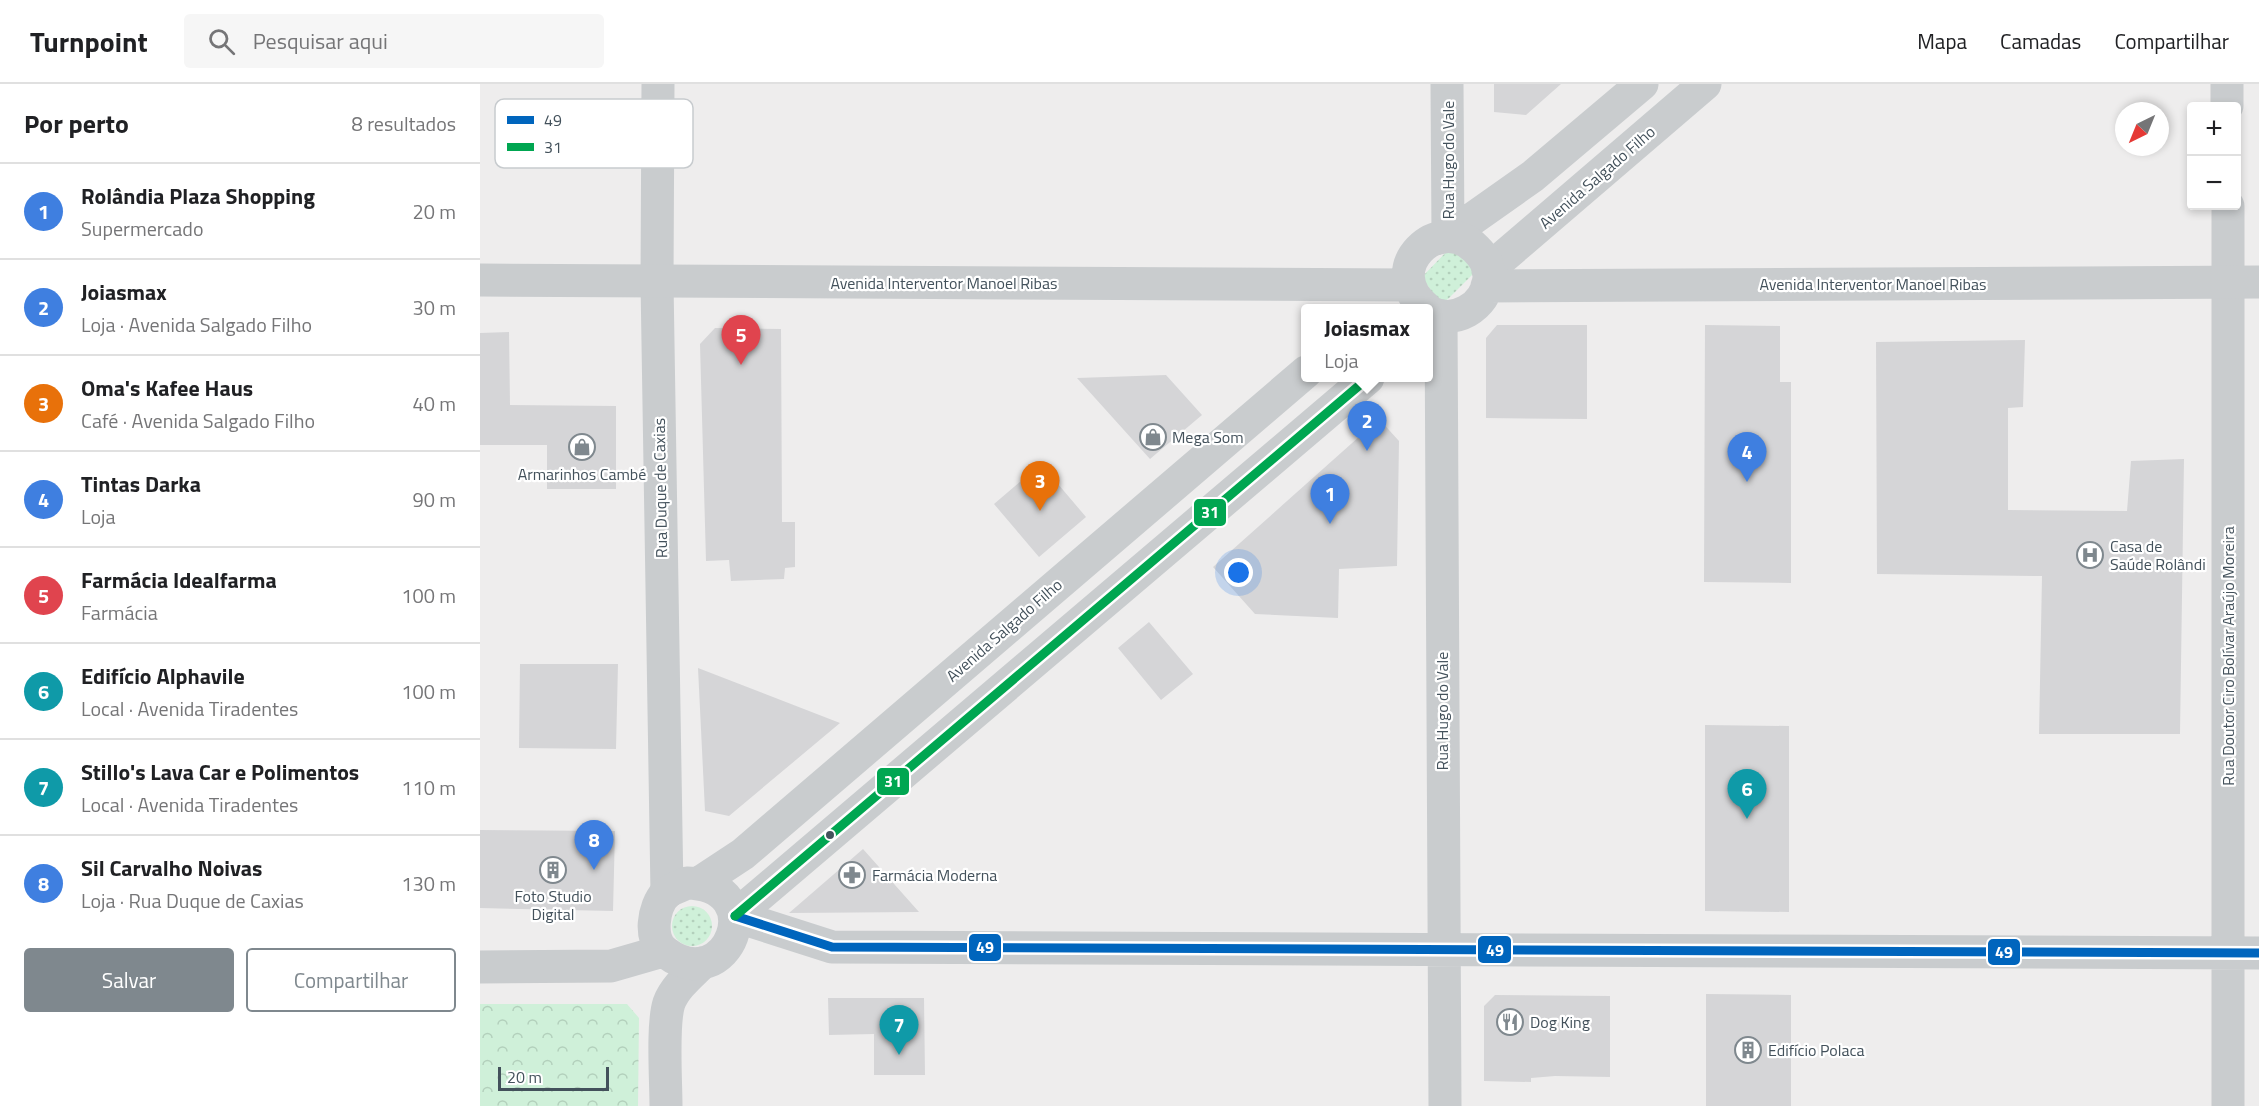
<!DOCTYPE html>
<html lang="pt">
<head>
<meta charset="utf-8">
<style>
	body { margin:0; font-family:"Titillium Web",sans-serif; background:#f6f6f6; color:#202124 }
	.controls { position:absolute; right:18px; top:18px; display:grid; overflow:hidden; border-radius:6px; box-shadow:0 3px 9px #0003 }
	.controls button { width:54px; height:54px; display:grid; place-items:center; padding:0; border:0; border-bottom:2px solid #e0e0e0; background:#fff; color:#202124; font:30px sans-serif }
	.compass { position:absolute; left:1635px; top:18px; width:54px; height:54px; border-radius:50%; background:#fff; box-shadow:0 3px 9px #0003; rotate:223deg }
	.scale { position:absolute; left:18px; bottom:15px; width:111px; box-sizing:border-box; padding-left:6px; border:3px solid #43515b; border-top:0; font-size:16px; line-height:21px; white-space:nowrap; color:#43515b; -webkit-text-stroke:4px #fff; paint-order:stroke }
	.you { position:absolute; left:759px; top:489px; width:21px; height:21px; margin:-15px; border:4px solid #fff; border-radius:50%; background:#1a73e8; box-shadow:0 0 0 9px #1a73e833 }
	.badge { display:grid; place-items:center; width:39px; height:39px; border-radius:50%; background:#7f888e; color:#fff; font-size:20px; font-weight:700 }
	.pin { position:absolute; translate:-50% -50px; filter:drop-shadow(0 2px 3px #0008) }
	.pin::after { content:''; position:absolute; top:32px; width:21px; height:18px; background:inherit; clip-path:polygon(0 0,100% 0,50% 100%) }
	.popup { position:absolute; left:821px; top:220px; width:132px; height:78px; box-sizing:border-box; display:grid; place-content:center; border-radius:6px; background:#fff; filter:drop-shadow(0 2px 4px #0005); font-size:20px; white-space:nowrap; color:#757577 }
	.popup b { font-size:22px; color:#202124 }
	.popup::after { content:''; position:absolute; left:50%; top:100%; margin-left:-12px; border:12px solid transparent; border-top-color:#fff }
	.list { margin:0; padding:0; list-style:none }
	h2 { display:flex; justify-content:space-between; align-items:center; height:78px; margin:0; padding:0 24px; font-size:26px }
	h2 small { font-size:20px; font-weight:400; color:#757577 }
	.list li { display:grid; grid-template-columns:39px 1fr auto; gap:18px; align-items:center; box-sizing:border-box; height:96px; padding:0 24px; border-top:2px solid #e0e0e0 }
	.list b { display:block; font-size:22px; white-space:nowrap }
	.list p { margin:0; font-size:20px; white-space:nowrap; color:#757577 }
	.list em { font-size:20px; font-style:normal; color:#757577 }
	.actions { display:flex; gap:12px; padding:18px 24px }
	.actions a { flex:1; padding:14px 0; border:2px solid #7f888e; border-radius:6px; text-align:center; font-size:21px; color:#7f888e }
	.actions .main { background:#7f888e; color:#fff }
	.icon { flex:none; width:33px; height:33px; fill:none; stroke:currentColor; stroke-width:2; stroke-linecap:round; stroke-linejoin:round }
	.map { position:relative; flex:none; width:1779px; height:1022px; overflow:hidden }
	header { display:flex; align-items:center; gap:36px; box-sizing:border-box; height:84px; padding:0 30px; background:#fff; border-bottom:2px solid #e0e0e0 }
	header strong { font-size:28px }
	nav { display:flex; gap:33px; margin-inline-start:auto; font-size:21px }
	.search { width:420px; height:54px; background:#f6f6f6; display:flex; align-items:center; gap:15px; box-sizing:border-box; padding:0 21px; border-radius:6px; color:#757577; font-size:22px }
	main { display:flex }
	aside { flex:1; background:#fff }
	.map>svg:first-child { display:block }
	.grass { fill:url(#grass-dots) }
	.park { fill:url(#park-crowns) }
	.building { fill:#d5d5d7 }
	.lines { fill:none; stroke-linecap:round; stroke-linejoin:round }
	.minor { stroke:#c9ccce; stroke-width:33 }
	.tertiary { stroke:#c9ccce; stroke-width:33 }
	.bus-1-casing { stroke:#fff; stroke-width:14 }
	.bus-2-casing { stroke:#fff; stroke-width:14 }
	.bus-1 { stroke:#0065bd; stroke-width:9 }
	.bus-2 { stroke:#00a651; stroke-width:9 }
	.bus-dot { fill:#43515b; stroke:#fff; stroke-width:2 }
	.labels { text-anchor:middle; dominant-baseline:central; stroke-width:4.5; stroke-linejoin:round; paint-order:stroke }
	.street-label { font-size:16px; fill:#43515b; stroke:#fff }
	.poi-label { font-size:16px; fill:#43515b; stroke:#fff; text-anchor:start }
	.key { fill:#fff; stroke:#c7cbce; stroke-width:1.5 }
	.key-label { font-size:16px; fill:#43515b }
	.line-badge { stroke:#fff; stroke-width:2 }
	.badge-label { font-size:16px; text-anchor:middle; font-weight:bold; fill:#fff }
</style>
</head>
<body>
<header>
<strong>Turnpoint</strong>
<div class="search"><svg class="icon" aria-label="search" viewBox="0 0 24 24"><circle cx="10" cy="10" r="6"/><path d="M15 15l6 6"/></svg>Pesquisar aqui</div>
<nav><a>Mapa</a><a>Camadas</a><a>Compartilhar</a></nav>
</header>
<main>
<aside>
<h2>Por perto<small>8 resultados</small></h2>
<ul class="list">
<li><span class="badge" style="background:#3f7fe0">1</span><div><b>Rolândia Plaza Shopping</b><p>Supermercado</p></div><em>20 m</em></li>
<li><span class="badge" style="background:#3f7fe0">2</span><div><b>Joiasmax</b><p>Loja · Avenida Salgado Filho</p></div><em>30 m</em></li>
<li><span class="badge" style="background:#e8710a">3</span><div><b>Oma's Kafee Haus</b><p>Café · Avenida Salgado Filho</p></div><em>40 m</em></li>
<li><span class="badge" style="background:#3f7fe0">4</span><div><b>Tintas Darka</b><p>Loja</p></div><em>90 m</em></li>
<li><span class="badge" style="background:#e0444e">5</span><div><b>Farmácia Idealfarma</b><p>Farmácia</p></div><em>100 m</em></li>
<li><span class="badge" style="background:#0f9aa8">6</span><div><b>Edifício Alphavile</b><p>Local · Avenida Tiradentes</p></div><em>100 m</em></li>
<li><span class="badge" style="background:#0f9aa8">7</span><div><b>Stillo's Lava Car e Polimentos</b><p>Local · Avenida Tiradentes</p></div><em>110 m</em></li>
<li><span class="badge" style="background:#3f7fe0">8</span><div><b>Sil Carvalho Noivas</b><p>Loja · Rua Duque de Caxias</p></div><em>130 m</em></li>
</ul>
<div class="actions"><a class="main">Salvar</a><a>Compartilhar</a></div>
</aside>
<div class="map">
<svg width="1779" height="1022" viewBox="0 0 1779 1022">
	<defs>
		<pattern id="grass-dots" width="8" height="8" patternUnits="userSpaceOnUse" patternTransform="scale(1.5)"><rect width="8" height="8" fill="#cff0d9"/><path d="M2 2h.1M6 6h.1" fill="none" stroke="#b3d0bc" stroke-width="1.8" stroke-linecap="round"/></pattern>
		<pattern id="park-crowns" width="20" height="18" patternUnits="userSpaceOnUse" patternTransform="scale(1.5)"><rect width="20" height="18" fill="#cff0d9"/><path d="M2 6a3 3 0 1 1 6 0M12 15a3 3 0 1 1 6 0" fill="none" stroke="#b3d0bc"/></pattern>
	</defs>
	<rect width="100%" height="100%" fill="#eeeded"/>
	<path class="grass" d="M 971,163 L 996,187 L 968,215 L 960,220 L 942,193 Z
		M192 842a20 20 0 1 1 40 0a20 20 0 1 1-40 0Z"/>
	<path class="park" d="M 0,920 L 147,920 L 159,934 L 158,1022 L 0,1022 Z"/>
	<path class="building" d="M 1014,0 L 1081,0 L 1046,31 L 1014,28 Z
		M 1017,241 L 1107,241 L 1107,335 L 1006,334 L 1006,254 Z
		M 1225,241 L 1300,242 L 1300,298 L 1311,298 L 1311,499 L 1224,498 Z
		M 235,244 L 301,245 L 302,438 L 315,438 L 315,483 L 305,484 L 304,495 L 251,497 L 249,476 L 226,477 L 220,260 Z
		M 29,248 L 30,321 L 136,322 L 136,405 L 67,405 L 67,361 L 0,361 L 0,249 Z
		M 1545,256 L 1543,323 L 1528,324 L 1528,426 L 1647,427 L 1651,377 L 1704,375 L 1700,650 L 1559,650 L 1562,492 L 1397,490 L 1396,258 Z
		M 686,291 L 722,331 L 670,375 L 597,294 Z
		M 899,335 L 919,357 L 917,482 L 859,485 L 858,534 L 775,530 L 733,483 Z
		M 561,380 L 606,433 L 559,473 L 514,420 Z
		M 669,538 L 713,590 L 681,616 L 638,564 Z
		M 40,580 L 138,580 L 136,665 L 39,664 Z
		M 218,584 L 360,639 L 249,732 L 225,727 Z
		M 1225,641 L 1309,642 L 1309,828 L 1225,827 Z
		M 0,746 L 135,747 L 133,827 L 0,824 Z
		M 383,765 L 439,828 L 309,829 Z
		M 1226,910 L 1311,911 L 1311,1022 L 1226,1022 Z
		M 1015,911 L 1130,912 L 1130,993 L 1075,992 L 1051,994 L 1051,998 L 1004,997 L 1004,922 Z
		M 348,914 L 444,914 L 445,991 L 394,991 L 394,950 L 349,951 Z"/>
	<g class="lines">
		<path class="minor" d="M 178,0 L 177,198 L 187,809
			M 967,0 L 968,152
			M 1747,0 L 1747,22
			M 968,152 L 1053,92 L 1162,0
			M 1008,186 L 1225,0
			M 961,232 L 965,1022
			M 255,832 L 352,863 L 1779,869
			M 186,1022 C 186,997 182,940 189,919 C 195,903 210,891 222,879
			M 1748,1022 L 1748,122"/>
		<path class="tertiary" d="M 0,196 L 928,201
			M 1007,202 L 1779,198
			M 946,224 C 898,185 959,127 996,165 C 1004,173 1010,182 1009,194 C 1006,223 974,242 948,227
			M 207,799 C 293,801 248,916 185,868 C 168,856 173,823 186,809 C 191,805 201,802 207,799 Z
			M 219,799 L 263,770 L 826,288
			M 255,832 L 888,294
			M 0,883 L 131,882 L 183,867"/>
		<defs>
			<path id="bus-1" d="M 255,832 L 352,863 L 1779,869"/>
			<path id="bus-2" d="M 255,832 L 888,294"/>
		</defs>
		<use href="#bus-1" class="bus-1-casing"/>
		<use href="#bus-2" class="bus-2-casing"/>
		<use href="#bus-1" class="bus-1"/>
		<use href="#bus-2" class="bus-2"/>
	</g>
	<defs>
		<symbol id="shop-ring" viewBox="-11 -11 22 22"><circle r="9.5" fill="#fff" stroke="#7f888e" stroke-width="1.5"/><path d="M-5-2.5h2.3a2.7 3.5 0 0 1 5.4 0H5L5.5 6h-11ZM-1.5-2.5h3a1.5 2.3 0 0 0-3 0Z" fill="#7f888e"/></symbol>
		<symbol id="hospital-ring" viewBox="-11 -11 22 22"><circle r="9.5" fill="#fff" stroke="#7f888e" stroke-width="1.5"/><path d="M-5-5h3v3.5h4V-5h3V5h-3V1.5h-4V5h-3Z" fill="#7f888e"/></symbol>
		<symbol id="building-ring" viewBox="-11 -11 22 22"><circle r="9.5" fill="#fff" stroke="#7f888e" stroke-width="1.5"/><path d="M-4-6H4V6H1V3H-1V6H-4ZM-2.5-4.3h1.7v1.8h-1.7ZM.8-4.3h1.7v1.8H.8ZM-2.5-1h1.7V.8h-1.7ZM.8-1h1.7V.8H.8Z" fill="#7f888e"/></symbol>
		<symbol id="pharmacy-ring" viewBox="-11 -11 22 22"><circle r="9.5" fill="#fff" stroke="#7f888e" stroke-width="1.5"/><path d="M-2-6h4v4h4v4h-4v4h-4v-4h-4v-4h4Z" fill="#7f888e"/></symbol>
		<symbol id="restaurant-ring" viewBox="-11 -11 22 22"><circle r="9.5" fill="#fff" stroke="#7f888e" stroke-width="1.5"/><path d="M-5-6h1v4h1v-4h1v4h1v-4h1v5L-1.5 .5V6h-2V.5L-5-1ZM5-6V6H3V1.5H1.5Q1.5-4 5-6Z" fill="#7f888e"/></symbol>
	</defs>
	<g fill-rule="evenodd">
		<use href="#shop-ring" x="658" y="338" width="30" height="30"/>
		<use href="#shop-ring" x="87" y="348" width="30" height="30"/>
		<use href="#hospital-ring" x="1595" y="456" width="30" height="30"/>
		<use href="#building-ring" x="58" y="771" width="30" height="30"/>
		<use href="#pharmacy-ring" x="357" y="776" width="30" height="30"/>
		<use href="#restaurant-ring" x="1015" y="923" width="30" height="30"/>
		<use href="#building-ring" x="1253" y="951" width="30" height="30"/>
	</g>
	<circle class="bus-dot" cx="350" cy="751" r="5"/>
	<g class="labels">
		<g class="street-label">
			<text transform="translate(968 76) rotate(-90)">Rua Hugo do Vale</text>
			<text transform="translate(1117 93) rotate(-41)">Avenida Salgado Filho</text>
			<text x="464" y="199">Avenida Interventor Manoel Ribas</text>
			<text x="1393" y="200">Avenida Interventor Manoel Ribas</text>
			<text transform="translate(180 404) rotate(-91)">Rua Duque de Caxias</text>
			<text transform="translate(524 546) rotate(-41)">Avenida Salgado Filho</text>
			<text transform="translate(1748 572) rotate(-90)">Rua Doutor Ciro Bolívar Araújo Moreira</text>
			<text transform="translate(962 627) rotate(-90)">Rua Hugo do Vale</text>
		</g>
		<g class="poi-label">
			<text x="692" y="353">Mega Som</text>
			<text x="102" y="390" text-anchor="middle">Armarinhos Cambé</text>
			<text x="1630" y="462">Casa de<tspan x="1630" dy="18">Saúde Rolândi</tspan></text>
			<text x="392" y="791">Farmácia Moderna</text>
			<text x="73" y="812" text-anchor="middle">Foto Studio<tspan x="73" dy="18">Digital</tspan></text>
			<text x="1050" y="938">Dog King</text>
			<text x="1288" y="966">Edifício Polaca</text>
		</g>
	</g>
	<rect x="15" y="15" width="198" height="69" rx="9" class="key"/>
	<rect x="27" y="32" width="27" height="8" fill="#0065bd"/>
	<rect x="27" y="59" width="27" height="8" fill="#00a651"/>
	<g class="key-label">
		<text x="64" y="42">49</text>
		<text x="64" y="69">31</text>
	</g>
	<g class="line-badge">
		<rect x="713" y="414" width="34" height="29" rx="6" fill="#00a651"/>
		<rect x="396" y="683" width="34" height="29" rx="6" fill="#00a651"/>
		<rect x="488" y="849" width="34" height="29" rx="6" fill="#0065bd"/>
		<rect x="997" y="851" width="35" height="29" rx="6" fill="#0065bd"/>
		<rect x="1507" y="854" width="34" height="28" rx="6" fill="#0065bd"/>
	</g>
	<g class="badge-label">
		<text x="730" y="434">31</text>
		<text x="413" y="703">31</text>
		<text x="505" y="869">49</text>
		<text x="1015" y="872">49</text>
		<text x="1524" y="874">49</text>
	</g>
</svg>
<div class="controls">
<button>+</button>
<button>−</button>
</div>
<svg class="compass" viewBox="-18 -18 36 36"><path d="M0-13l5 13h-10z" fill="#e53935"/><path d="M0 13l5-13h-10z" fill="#757577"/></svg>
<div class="scale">20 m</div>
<div class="you"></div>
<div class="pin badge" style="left:850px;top:440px;background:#3f7fe0">1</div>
<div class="pin badge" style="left:887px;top:367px;background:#3f7fe0">2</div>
<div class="popup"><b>Joiasmax</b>Loja</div>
<div class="pin badge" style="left:560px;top:427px;background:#e8710a">3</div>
<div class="pin badge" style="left:1267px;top:398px;background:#3f7fe0">4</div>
<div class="pin badge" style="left:261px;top:281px;background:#e0444e">5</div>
<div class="pin badge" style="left:1267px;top:735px;background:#0f9aa8">6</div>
<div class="pin badge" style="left:419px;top:971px;background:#0f9aa8">7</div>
<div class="pin badge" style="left:114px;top:786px;background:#3f7fe0">8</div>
</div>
</main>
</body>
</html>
